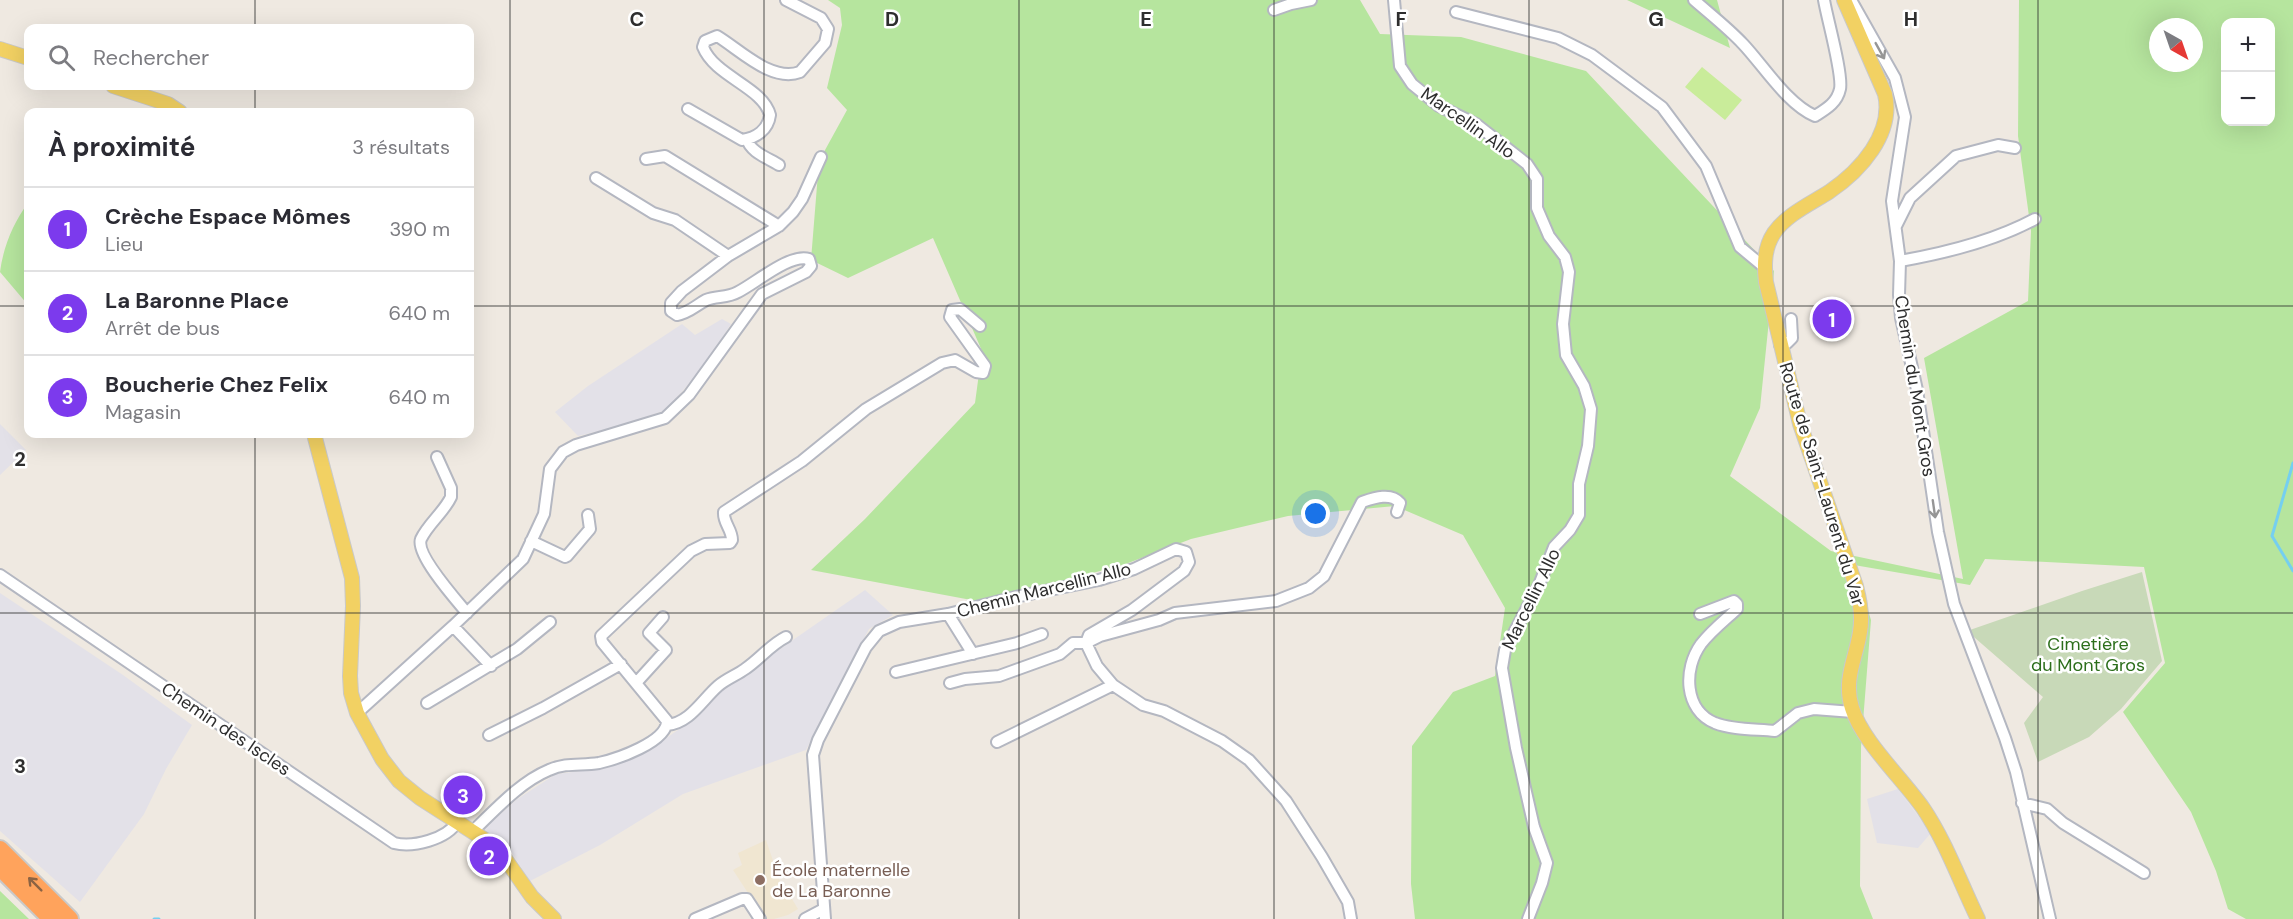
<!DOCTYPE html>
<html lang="fr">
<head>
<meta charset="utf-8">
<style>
	body { margin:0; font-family:"DM Sans",sans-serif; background:#f2f2f3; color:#2b2b33 }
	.controls { position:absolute; right:18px; top:18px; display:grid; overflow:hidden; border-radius:12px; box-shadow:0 6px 24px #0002 }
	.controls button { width:54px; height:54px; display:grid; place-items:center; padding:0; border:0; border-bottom:2px solid #e1e1e2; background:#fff; color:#2b2b33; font:30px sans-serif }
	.compass { position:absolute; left:2149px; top:18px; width:54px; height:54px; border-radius:50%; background:#fff; box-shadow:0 6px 24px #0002; rotate:140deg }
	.you { position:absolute; left:1316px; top:514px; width:21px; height:21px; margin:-15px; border:4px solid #fff; border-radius:50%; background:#1a73e8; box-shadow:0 0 0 9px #1a73e833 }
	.badge { display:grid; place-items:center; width:39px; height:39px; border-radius:50%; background:#7c3aed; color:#fff; font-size:20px; font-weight:700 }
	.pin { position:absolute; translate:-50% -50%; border:3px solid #fff; box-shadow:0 2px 6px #0006 }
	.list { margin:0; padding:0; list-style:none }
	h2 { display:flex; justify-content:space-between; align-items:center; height:78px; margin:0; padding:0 24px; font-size:26px }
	h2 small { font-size:20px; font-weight:400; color:#7c7c81 }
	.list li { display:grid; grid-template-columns:39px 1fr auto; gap:18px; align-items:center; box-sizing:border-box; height:84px; padding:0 24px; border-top:2px solid #e1e1e2 }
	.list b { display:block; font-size:22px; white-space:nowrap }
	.list p { margin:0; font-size:20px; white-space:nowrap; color:#7c7c81 }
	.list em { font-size:20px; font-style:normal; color:#7c7c81 }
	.icon { flex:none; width:33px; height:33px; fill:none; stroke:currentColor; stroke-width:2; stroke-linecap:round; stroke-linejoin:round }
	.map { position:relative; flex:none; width:2293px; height:919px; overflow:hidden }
	.search { position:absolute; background:#fff; box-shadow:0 6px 24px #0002; left:24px; top:24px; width:450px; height:66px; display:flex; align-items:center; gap:15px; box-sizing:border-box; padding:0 21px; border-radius:12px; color:#7c7c81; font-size:22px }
	.panel { position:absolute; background:#fff; box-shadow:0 6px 24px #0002; left:24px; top:108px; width:450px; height:330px; border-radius:12px }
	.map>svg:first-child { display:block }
	.industrial { fill:#e3e1e8 }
	.education { fill:#f0e6d1 }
	.green { fill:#b6e59e; fill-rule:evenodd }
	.cemetery { fill:#c8d9b8 }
	.pitch { fill:#c9ec9a }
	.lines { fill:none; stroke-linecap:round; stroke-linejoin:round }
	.stream { stroke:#75cff0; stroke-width:3 }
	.minor-casing { stroke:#b4b7c1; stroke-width:14 }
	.major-casing { stroke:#c9c9c9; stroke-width:16 }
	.highway-casing { stroke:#c9c9c9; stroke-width:20 }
	.minor { stroke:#fff; stroke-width:10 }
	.major { stroke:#f2d163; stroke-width:14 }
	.highway { stroke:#ffa35c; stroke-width:16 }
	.oneway { stroke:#969696 }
	.oneway2 { stroke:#8c6343 }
	.grid { fill:none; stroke:#2e2e2e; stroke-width:1.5; stroke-opacity:0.55 }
	.education-dot { fill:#8d6e63; stroke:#fff; stroke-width:2 }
	.labels { text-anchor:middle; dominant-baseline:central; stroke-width:5; stroke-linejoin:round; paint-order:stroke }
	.street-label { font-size:18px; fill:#2e2e2e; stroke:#fff }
	.park-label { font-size:18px; fill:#2c6e1b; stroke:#fff }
	.education-label { font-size:18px; fill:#785e54; stroke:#fff; text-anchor:start }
	.grid-label { font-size:20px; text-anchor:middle; font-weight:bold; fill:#2e2e2e; stroke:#fff; stroke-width:5; stroke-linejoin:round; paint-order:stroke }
</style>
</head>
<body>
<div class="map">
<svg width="2293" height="919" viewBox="0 0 2293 919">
	<rect width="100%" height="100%" fill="#efe9e1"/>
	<path class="industrial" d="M 722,319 L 731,324 L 705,365 L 666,410 L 617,427 L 578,436 L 555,412 L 588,386 L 682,324 L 695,335 Z
		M 0,424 L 26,450 L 0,475 Z
		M 865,590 L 893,615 L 869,629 L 806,750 L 683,794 L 600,845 L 530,881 L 512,853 L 484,829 L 516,800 L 556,774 L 605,768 L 643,754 L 678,730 L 713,697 L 754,667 Z
		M 0,593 L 123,675 L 192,725 L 166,769 L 144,814 L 80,902 L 0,831 Z
		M 1898,789 L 1931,833 L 1918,848 L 1877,843 L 1867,799 Z"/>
	<path class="education" d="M 766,840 L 785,896 L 789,894 L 798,909 L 788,915 L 774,919 L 766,919 L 763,916 L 733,870 L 742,865 L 738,853 Z"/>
	<path class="green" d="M 828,0 L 1360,0 L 1380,34 L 1461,37 L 1586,71 L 1774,271 L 1760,408 L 1730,476 L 1831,551 L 1963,579 L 1924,358 L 2028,301 L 2031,231 L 2018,136 L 2019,0 L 2293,0 L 2293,919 L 2246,919 L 2228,909 L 2216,871 L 2191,812 L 2123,712 L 2165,663 L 2144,567 L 1985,559 L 1970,585 L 1854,565 L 1871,620 L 1861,747 L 1860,886 L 1873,919 L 1415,919 L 1411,884 L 1412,746 L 1453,692 L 1495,676 L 1505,608 L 1463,535 L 1395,506 L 1288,516 L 1191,539 L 1123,565 L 982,602 L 811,570 L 865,519 L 975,403 L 982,351 L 933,238 L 848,278 L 811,260 L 819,161 L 847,110 L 827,88 L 842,25 L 840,8 ZM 2226,22 L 2270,22 L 2270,122 L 2226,122 ZM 2158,27 L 2194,27 L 2194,63 L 2158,63 Z
		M 1627,0 L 1717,0 L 1730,48 Z
		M 28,203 L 28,305 L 0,272 C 3,248 13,223 28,203 Z
		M 0,891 L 29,919 L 0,919 Z"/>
	<path class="cemetery" d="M 2142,572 L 2162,661 L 2121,709 L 2089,737 L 2038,762 L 2024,723 L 2043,697 L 1967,631 L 2082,591 Z"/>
	<path class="pitch" d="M 1702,67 L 1742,100 L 1725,120 L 1685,87 Z"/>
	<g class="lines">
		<path class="stream" d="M 2293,463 L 2272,536 L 2293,571
			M 154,919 L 159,919"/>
		<defs>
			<path id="minor" d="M 1394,0 L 1400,66 L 1412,84 L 1439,106 L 1476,124 L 1527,164 L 1537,179 L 1537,208 L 1549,236 L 1565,257 L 1569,272 L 1563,324 L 1566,355 L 1584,386 L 1591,409 L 1588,446 L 1579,484 L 1579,515 L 1570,530 L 1554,547 L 1539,585 L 1505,650 L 1502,668 L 1516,748 L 1534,827 L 1547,863 L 1542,883 L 1528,919
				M 1694,0 C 1710,14 1728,28 1743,44 C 1763,65 1787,104 1815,116 C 1826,109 1837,103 1840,89 C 1843,74 1827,18 1824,0
				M 1851,0 L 1895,78 L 1905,117 L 1892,201 L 1900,261 L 1899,295 L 1901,318 L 1917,390 L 1938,532 L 1954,604 L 2005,738 L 2016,772 L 2050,919
				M 1274,10 L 1291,4 L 1311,0
				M 1456,12 L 1558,38 L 1592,55 L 1662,107 L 1706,166 L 1740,247 L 1764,267
				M 688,109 L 742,140 C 756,138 768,130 770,115 C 763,87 715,77 703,47 L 705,41 L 717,36 C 739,49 772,83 800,72 L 825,43 L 828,29 L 821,18 L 786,0
				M 747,139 C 750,152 768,158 779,165
				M 646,159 L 665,156 L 779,226
				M 596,178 L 653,213 L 675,220 L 728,256
				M 1896,226 L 1910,198 L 1956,156 L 1998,145 L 2015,148
				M 1900,261 C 1946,253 1994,241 2035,219
				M 1780,345 L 1787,343 L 1792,338 L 1791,319
				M 437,457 L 451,488 L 451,497 C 444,512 428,524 421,539 C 415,554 457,601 467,613
				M 531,541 L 565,557 L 567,556 L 590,529 L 588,515
				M 0,575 L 394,843 C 413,848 447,839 457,822
				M 948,614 L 973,654
				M 1700,614 L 1734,601 L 1737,604 L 1737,609 C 1725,620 1711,631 1701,644 C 1683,669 1684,710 1715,723 C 1733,730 1756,729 1775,731 L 1798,713 L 1814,709 L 1853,712
				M 453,626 L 491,666
				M 896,672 L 1017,643 L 1042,634
				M 636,683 L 666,650 L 649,633 L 663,617
				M 950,683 L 965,679 L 999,676 L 1060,654 L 1073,643 L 1086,643 L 1100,636 L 1159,620 L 1175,613 L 1276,601 L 1309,588 L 1324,576 L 1362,502 C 1374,498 1391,492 1400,503 L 1397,512
				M 427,703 L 517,649 L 550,622
				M 357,713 L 453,626 L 523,559 L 544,514 L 550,469 L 563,452 L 576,445 L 665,418 L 689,395 L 762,294 L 806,272 L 811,266 L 809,259 C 790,253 756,283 738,292 C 728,298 716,296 706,300 C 695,306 689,313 677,315 L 671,311 L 671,303 L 682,291 L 728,256 L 779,226 L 793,212 L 802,199 L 821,157
				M 667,725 C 690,723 702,700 718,686 C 726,679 737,675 745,669 C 760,659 770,645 786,637
				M 489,735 L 543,708 L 621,664
				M 997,742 L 1113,685
				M 2022,803 L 2047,809 L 2063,823 L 2144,873
				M 473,831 C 495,810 520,782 549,770 C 567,762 581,766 599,763 C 617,759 667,742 667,721 L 602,642 L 601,636 L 691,551 L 705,544 L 730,543 L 732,540 C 732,529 723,523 724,512 L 802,461 L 866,409 L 942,363 L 955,360 L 976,372 L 983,373 L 985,366 L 950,317 L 952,310 L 960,309 L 980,326
				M 695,919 L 742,899 L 747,899 L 760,919
				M 805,919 L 824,909
				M 825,919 L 813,755 L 818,740 L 866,647 L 879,631 L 899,622 L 948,614 L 1020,596 L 1099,580 L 1134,569 L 1176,549 L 1186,552 L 1189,562 L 1184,571 L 1132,610 L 1089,635 L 1086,643 L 1097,666 L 1113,685 L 1143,705 L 1164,711 L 1222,741 L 1249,760 L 1286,801 L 1322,857 L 1348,902 L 1351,919"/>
			<path id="major" d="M 1844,0 L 1885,94 C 1894,134 1860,171 1829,192 C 1810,204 1786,215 1774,233 C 1764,248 1764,265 1766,282 L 1800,424 L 1856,586 C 1860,601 1863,616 1860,632 C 1856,658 1843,680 1852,708 C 1862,741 1902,778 1923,808 C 1946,842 1960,882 1978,919
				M 0,49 L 28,58
				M 113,86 L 168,104 L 180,112
				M 314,434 L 352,578 L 353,606 L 350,676 L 351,693 L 357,713 L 382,759 L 399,781 L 420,798 L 490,843 L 506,860 L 532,897 L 554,919"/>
			<path id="highway" d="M 0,849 L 70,919
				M 0,868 L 51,919"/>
		</defs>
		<use href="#minor" class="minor-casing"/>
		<use href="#major" class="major-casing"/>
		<use href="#highway" class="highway-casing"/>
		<use href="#minor" class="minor"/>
		<use href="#major" class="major"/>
		<use href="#highway" class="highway"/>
	</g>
	<defs><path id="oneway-shaft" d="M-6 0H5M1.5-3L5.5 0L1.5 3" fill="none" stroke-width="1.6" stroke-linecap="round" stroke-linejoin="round" transform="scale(1.5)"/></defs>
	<g class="oneway">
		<use href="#oneway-shaft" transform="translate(1880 51) rotate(61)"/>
		<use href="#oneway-shaft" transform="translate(1934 509) rotate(82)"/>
	</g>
	<use class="oneway2" href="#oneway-shaft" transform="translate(35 884) rotate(-135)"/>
	<path class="grid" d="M 255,0 L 255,28M 510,0 L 510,919M 764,0 L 764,919M 1019,0 L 1019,919M 1274,0 L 1274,919M 1529,0 L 1529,919M 1783,0 L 1783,919M 2038,0 L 2038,919M 255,86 L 255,112M 0,306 L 28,306M 470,306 L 2293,306M 255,434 L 255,919M 0,613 L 2293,613"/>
	<circle class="education-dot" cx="760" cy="880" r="6"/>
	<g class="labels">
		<g class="street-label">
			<text transform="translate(1468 123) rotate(35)">Marcellin Allo</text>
			<text transform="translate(1915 386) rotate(81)">Chemin du Mont Gros</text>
			<text transform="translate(1822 484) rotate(73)">Route de Saint-Laurent du Var</text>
			<text transform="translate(1044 590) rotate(-14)">Chemin Marcellin Allo</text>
			<text transform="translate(1531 599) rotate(-64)">Marcellin Allo</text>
			<text transform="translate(226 729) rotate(34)">Chemin des Iscles</text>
		</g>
		<g class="park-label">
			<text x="2088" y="644">Cimetière<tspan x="2088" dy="21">du Mont Gros</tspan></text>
		</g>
		<g class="education-label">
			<text x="772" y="870">École maternelle<tspan x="772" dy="21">de La Baronne</tspan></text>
		</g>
	</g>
	<g class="grid-label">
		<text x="637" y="26">C</text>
		<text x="892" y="26">D</text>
		<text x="1146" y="26">E</text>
		<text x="1401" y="26">F</text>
		<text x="1656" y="26">G</text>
		<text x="1911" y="26">H</text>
		<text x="20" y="466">2</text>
		<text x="20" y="773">3</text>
	</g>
</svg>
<div class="controls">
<button>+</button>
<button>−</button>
</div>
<svg class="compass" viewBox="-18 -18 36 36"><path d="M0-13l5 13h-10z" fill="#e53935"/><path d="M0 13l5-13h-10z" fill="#7c7c81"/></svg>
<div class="you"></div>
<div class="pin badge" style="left:1832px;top:319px">1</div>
<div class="pin badge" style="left:489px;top:856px">2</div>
<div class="pin badge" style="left:463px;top:795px">3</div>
<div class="search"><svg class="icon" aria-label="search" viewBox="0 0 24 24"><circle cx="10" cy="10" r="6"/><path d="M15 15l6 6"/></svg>Rechercher</div>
<section class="panel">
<h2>À proximité<small>3 résultats</small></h2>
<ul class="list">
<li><span class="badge">1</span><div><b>Crèche Espace Mômes</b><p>Lieu</p></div><em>390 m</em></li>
<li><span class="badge">2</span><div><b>La Baronne Place</b><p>Arrêt de bus</p></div><em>640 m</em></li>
<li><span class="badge">3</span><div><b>Boucherie Chez Felix</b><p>Magasin</p></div><em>640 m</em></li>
</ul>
</section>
</div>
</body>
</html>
